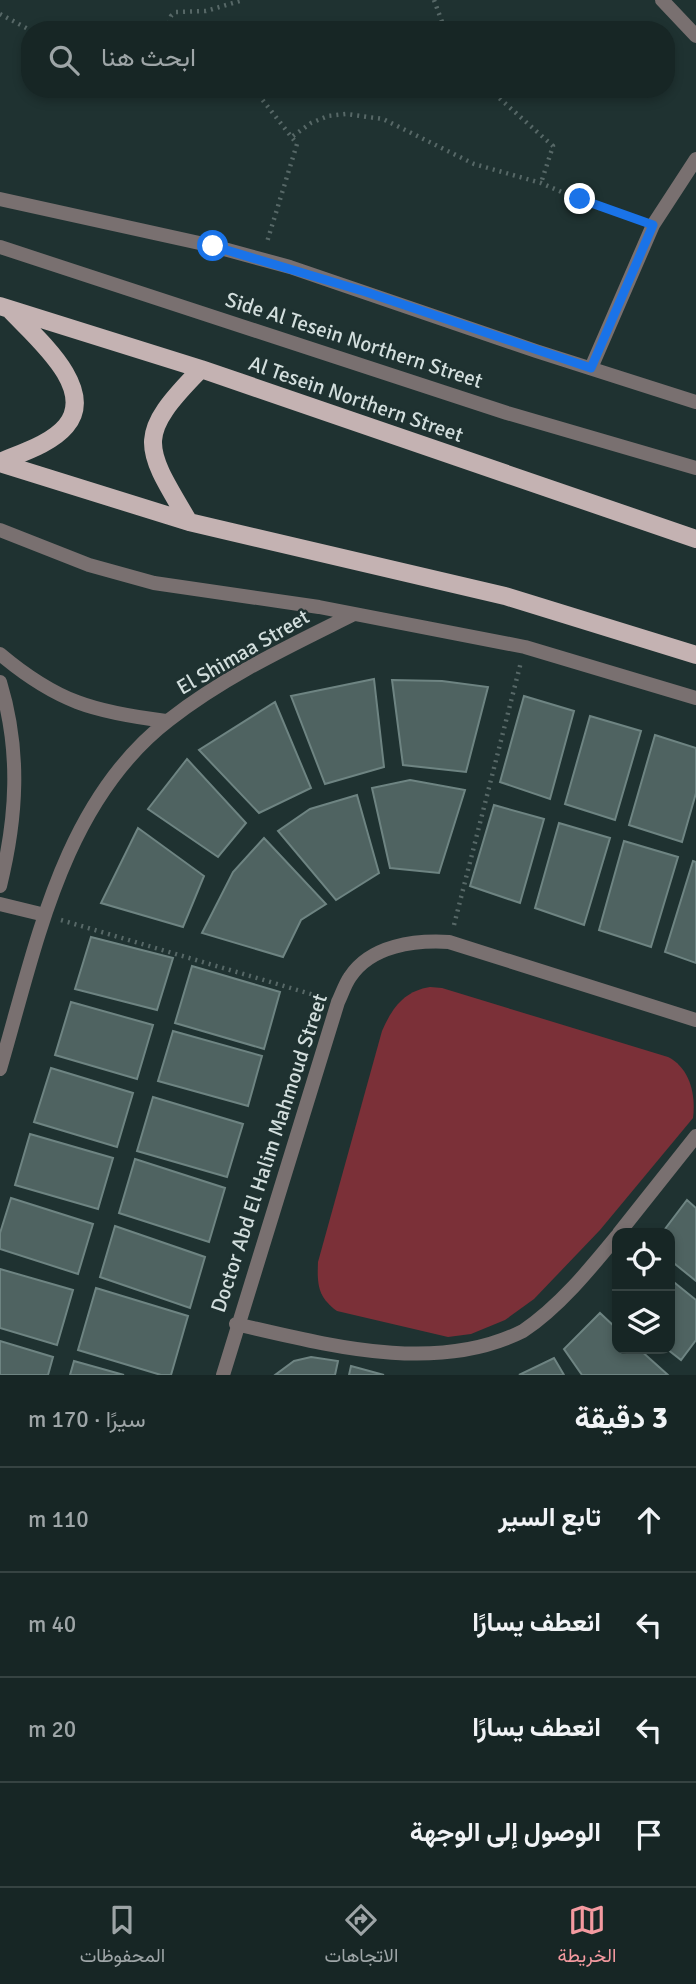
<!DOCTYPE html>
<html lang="ar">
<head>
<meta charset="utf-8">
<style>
	body { margin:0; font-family:Signika,Vazirmatn,sans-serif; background:#243232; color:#f1f3f6; direction:rtl }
	.controls { position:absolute; right:21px; bottom:21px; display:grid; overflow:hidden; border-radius:14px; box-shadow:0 4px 10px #0003 }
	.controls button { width:63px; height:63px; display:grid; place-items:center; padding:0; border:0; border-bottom:2px solid #364342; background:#172625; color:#f1f3f6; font:35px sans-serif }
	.stop { position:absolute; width:21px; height:21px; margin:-16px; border:5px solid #1a73e8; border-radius:50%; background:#fff }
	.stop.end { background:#1a73e8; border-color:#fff; box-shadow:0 2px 7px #0008 }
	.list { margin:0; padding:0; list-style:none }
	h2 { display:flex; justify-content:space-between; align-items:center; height:91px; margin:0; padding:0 28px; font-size:30px }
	h2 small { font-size:23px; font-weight:400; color:#9ea5a7 }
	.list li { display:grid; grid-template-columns:46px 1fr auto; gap:21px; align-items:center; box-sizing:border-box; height:105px; padding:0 28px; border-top:2px solid #364342 }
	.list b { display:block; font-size:26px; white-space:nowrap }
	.list em { font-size:23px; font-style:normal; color:#9ea5a7 }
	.icon { flex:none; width:38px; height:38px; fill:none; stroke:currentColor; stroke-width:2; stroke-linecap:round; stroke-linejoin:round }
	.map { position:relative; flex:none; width:696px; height:1375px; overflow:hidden; direction:ltr }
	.search { position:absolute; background:#172625; box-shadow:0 4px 10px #0003; left:21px; right:21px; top:21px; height:77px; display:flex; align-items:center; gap:18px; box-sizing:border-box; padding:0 24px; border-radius:28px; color:#9ea5a7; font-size:26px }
	.sheet { height:511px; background:#172625 }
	nav { display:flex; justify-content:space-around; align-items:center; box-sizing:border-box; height:98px; border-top:2px solid #364342; background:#172625; font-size:19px; color:#9ea5a7 }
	nav a { display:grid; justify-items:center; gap:4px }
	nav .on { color:#f49aa0 }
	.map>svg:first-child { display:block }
	.green { fill:#7b3038 }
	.building { fill:#4f6361; stroke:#6e8482; stroke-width:2 }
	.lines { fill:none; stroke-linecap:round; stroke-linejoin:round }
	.path { stroke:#576867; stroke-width:4.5; stroke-dasharray:2 5; stroke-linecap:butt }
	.minor { stroke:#797070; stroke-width:14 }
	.tertiary { stroke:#797070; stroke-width:14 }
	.primary { stroke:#c4b2b2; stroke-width:18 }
	.route { stroke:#1a73e8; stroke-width:9 }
	.labels { text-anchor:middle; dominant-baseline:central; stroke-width:5; stroke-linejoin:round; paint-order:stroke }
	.street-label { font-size:21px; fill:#d2dedd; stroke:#1f3231 }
</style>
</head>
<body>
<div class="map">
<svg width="696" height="1375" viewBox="0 0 696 1375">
	<rect width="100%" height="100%" fill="#1f3231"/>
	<path class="green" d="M 430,987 L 442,988 L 668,1057 C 690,1068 696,1095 693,1118 L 600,1230 L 534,1299 L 505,1320 L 471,1334 L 448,1337 L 337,1311 C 318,1297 317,1285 318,1262 L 382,1031 C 392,1008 404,991 430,987 Z"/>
	<path class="building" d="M 374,679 L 384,767 L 325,784 L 291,696 Z
		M 392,680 L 442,681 L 488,687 L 466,772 L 403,765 Z
		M 524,696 L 574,711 L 550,799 L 500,782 Z
		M 275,702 L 311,788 L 259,813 L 199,750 Z
		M 590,716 L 641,731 L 615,820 L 565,804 Z
		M 655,735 L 696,748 L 696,793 L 682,842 L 629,825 Z
		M 187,759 L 246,823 L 218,857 L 148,809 Z
		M 410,780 L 465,790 L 439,873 L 390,868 L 372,788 Z
		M 357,795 L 379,873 L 336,900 L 278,831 L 310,809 Z
		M 494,805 L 544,819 L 520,903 L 470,886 Z
		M 559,823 L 610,838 L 584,925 L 535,908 Z
		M 138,828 L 204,876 L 183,927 L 101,903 Z
		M 264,838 L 326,904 L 301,920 L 283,957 L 202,933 L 233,872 Z
		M 624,841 L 678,857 L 651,947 L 599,930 Z
		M 693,861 L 696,862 L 696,963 L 665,952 Z
		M 91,937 L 173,958 L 157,1010 L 75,989 Z
		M 192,966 L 280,992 L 264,1049 L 175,1023 Z
		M 71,1002 L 153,1025 L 137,1079 L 55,1055 Z
		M 173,1031 L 262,1056 L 248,1106 L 158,1081 Z
		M 51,1068 L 133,1093 L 117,1147 L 34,1122 Z
		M 153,1097 L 243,1124 L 227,1177 L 137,1151 Z
		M 30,1134 L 113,1158 L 98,1209 L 15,1185 Z
		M 135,1159 L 225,1188 L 209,1242 L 119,1213 Z
		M 11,1198 L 93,1224 L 78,1274 L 0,1249 L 0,1233 Z
		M 687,1200 L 696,1208 L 696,1281 L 670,1260 L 670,1233 L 662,1233 Z
		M 115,1226 L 205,1257 L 190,1308 L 100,1277 Z
		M 0,1269 L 73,1290 L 57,1345 L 0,1328 Z
		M 670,1279 L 696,1300 L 696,1340 L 681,1360 L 667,1349 L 670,1349 Z
		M 96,1288 L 188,1316 L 171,1375 L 161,1375 L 78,1350 Z
		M 600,1313 L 617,1329 L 617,1349 L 639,1349 L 668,1375 L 582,1375 L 564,1349 Z
		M 0,1341 L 53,1357 L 48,1375 L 0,1375 Z
		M 311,1357 L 338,1361 L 335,1375 L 275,1375 L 294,1361 Z
		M 554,1358 L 564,1375 L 519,1375 Z
		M 74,1361 L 124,1375 L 70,1375 Z
		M 351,1366 L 384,1375 L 349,1375 Z"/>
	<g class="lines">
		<path class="path" d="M 434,0 L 445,30
			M 0,14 L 30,30
			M 167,30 L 171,16 L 176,12 L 206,11 L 243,0
			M 254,89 L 297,144 L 267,242
			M 489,89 L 553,146 L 541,183
			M 293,136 L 311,123 L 328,116 L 346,114 L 383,119 L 474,164 L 541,183 L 596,207 L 636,219
			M 61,920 L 321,997
			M 454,925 L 521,662"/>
		<path class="minor" d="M 662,0 L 696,36
			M 0,199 L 213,246 L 290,267 L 536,351 L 696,402
			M 591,368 L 653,225 L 696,159
			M 619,1233 L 696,1136
			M 236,1324 C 328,1345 436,1375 523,1331 C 559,1307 590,1269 617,1236
			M 223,1375 L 338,1002 C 342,994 345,984 350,977 C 371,945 415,940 449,942 L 696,1020"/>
		<path class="tertiary" d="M 0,247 L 507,413 L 696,468
			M 0,530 L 89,565 L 154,583 L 319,607 L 525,647 L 696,698
			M 0,654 C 57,702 94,712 166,721
			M 0,682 C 21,751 17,817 0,886
			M 0,904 L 45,915
			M 0,1069 C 36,947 62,802 169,720 C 225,676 290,646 354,614"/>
		<path class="primary" d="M 0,306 L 201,369 L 696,539
			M 0,462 C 21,453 51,444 66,426 C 98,388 34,336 10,310
			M 0,463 L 189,522 L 505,596 L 696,655
			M 189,522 C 143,445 135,436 201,369"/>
	</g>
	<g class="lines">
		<path class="route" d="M 213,246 L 366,292 L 591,368 L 653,225 L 580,199"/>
	</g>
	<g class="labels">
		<g class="street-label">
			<text transform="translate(354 340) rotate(18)">Side Al Tesein Northern Street</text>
			<text transform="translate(356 399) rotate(19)">Al Tesein Northern Street</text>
			<text transform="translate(243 652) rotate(-30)">El Shimaa Street</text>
			<text transform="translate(269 1153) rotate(-72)">Doctor Abd El Halim Mahmoud Street</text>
		</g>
	</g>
</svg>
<div class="controls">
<button><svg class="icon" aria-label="locate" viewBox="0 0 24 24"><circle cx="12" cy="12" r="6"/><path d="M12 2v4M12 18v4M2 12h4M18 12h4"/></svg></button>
<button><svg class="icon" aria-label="layers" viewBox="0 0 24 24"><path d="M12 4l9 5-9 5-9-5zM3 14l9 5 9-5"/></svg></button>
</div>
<div class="stop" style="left:213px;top:246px"></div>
<div class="stop end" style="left:580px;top:199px"></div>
<div class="search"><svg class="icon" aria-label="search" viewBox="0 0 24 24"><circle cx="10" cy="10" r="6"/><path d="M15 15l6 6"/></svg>ابحث هنا</div>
</div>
<section class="sheet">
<h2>3 دقيقة<small>سيرًا · 170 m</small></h2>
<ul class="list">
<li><svg class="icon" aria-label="ahead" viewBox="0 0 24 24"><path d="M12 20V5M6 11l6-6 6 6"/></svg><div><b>تابع السير</b></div><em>110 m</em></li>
<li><svg class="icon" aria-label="left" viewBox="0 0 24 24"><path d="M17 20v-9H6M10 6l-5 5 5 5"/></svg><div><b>انعطف يسارًا</b></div><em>40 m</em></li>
<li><svg class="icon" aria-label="left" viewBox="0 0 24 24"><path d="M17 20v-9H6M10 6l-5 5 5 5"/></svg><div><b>انعطف يسارًا</b></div><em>20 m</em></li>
<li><svg class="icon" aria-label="arrive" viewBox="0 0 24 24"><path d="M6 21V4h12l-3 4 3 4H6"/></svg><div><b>الوصول إلى الوجهة</b></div></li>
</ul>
</section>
<nav>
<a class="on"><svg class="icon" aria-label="map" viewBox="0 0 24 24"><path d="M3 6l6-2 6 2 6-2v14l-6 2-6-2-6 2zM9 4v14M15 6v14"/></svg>الخريطة</a>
<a><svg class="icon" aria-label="directions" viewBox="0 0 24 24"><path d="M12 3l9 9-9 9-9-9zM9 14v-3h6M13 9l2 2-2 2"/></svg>الاتجاهات</a>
<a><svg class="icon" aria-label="saved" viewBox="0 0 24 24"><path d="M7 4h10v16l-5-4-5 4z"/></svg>المحفوظات</a>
</nav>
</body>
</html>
